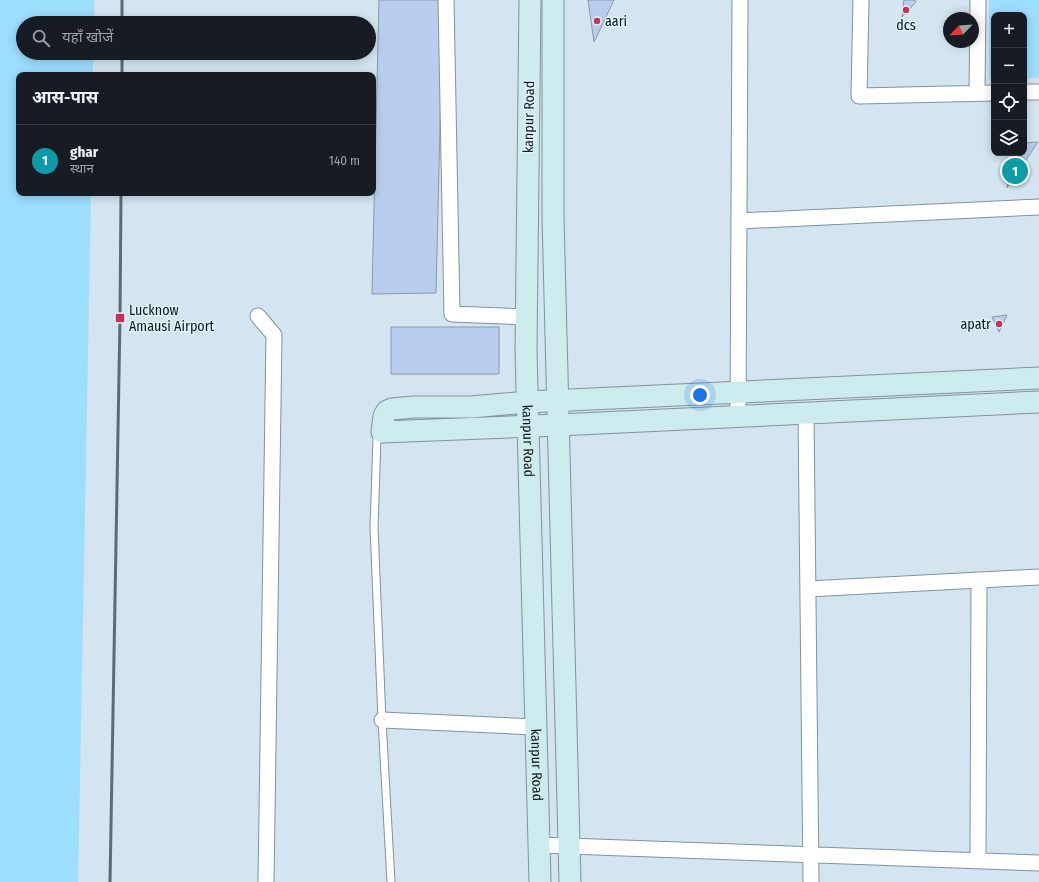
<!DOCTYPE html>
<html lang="hi">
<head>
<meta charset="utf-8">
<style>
	body { margin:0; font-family:"Fira Sans Condensed","Noto Sans Devanagari",sans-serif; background:#20242c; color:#f1f3f6 }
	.controls { position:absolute; right:12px; top:12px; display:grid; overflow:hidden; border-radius:8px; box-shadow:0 2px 10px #0003 }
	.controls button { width:36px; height:36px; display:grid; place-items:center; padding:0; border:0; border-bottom:1px solid #363941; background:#171b24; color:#f1f3f6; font:20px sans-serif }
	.compass { position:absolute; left:943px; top:12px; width:36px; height:36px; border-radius:50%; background:#171b24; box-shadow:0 2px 10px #0003; rotate:245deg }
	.you { position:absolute; left:700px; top:395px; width:14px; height:14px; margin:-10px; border:3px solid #fff; border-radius:50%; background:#1a73e8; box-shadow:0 0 0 6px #1a73e833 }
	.badge { display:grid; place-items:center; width:26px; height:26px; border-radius:50%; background:#c43455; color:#fff; font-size:13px; font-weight:700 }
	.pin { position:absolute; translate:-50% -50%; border:2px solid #fff; box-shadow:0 1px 4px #0006 }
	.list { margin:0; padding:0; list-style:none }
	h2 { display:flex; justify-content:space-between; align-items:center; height:52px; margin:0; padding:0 16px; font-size:17px }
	h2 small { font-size:13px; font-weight:400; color:#9ea1a6 }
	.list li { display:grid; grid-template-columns:26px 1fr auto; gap:12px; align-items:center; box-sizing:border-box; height:72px; padding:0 16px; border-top:1px solid #363941 }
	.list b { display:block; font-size:15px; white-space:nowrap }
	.list p { margin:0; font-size:13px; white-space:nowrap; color:#9ea1a6 }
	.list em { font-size:13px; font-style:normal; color:#9ea1a6 }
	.icon { flex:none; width:22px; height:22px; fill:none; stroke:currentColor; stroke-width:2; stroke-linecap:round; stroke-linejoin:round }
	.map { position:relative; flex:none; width:1039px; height:882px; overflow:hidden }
	.search { position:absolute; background:#171b24; box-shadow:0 2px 10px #0003; left:16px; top:16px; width:360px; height:44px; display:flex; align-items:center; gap:10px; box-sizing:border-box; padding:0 14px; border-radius:22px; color:#9ea1a6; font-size:15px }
	.panel { position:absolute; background:#171b24; box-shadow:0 2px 10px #0003; left:16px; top:72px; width:360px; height:124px; border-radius:8px }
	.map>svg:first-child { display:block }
	.green { fill:#9dddfe }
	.building { fill:#b9ceef; stroke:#8e98a7 }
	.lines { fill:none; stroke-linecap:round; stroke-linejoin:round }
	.lane-casing { stroke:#81939c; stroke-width:9 }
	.street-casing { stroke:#81939c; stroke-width:17 }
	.secondary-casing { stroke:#81939c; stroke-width:23 }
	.lane { stroke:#fff; stroke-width:7 }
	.street { stroke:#fff; stroke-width:15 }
	.secondary { stroke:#ceebed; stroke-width:21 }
	.rail { stroke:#5f6b72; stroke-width:3 }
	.poi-dot { fill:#c43455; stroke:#dff3fd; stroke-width:1.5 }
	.labels { text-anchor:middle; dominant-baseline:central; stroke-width:3; stroke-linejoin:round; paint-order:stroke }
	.poi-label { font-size:14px; fill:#0f161a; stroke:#dff3fd; text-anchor:start }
	.street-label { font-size:14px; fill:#0f161a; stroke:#dff3fd }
</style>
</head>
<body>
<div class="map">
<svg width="1039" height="882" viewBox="0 0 1039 882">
	<rect width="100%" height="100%" fill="#d2e5f0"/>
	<path class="green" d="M 0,0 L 94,0 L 94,23 L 23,23 L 23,53 L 93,53 L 93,75 L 19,75 L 19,193 L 91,193 L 78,882 L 0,882 Z
		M 989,0 L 1039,0 L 1039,78 L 1024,78 L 1024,15 L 994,15 L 994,79 L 989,79 Z"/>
	<path class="building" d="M 379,0 L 443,0 L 436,293 L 372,294 Z
		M 588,0 L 614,0 L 594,42 Z
		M 904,0 L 915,0 L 916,2 L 902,17 Z
		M 1038,142 L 1007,188 L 1013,153 L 1024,153 L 1024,143 Z
		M 1007,315 L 999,332 L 992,317 Z
		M 391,327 L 499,327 L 499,374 L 391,374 Z"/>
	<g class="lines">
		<defs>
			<path id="lane" d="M 380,433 L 377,438 L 374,527 L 382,720 L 391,882"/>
			<path id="street" d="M 446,0 L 452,314 L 526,317
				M 861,0 L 859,96 L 994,93
				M 1024,92 L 1039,92
				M 977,93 L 978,0
				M 739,221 L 1039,207
				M 258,316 L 274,335 L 266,882
				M 806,414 L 811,882
				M 738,417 L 740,0
				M 808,589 L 1039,577
				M 382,720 L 536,727
				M 539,845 L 1039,863
				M 978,860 L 979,580"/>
			<g id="secondary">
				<path id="s1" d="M 530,0 L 526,350 L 540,882"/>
				<path d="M 553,0 L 553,218 L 570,882"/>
				<path d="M 1039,378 L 527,402 L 471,407 L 414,407 L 392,409 L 387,411 L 384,416 L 382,432 L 558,425 L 1039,402"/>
			</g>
		</defs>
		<use href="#lane" class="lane-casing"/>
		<use href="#street" class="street-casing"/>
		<use href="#secondary" class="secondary-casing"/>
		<use href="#lane" class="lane"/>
		<use href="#street" class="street"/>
		<use href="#secondary" class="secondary"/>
		<path class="rail" d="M 122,23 L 122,0
			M 122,75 L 122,53
			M 110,882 L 120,318 L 121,193"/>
	</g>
	<g class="poi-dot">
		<circle cx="906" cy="10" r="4"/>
		<circle cx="597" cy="21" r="4"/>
		<rect x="115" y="313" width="10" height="10" rx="2"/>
		<circle cx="999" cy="324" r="4"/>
	</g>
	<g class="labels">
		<g class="poi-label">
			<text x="605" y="21">aari</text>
			<text x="906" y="25" text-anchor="middle">dcs</text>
			<text x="129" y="310">Lucknow<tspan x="129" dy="16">Amausi Airport</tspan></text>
			<text x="991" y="324" text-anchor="end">apatr</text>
		</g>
		<g class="street-label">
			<text transform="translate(529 117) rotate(-89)">kanpur Road</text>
			<text stroke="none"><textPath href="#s1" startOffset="441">kanpur Road</textPath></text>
			<text stroke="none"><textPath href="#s1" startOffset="765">kanpur Road</textPath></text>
		</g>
	</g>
</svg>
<div class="controls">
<button>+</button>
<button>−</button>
<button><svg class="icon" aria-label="locate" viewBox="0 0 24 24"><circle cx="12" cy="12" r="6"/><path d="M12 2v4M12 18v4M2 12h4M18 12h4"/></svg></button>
<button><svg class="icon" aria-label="layers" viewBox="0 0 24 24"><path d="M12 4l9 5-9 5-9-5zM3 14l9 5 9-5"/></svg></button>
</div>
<svg class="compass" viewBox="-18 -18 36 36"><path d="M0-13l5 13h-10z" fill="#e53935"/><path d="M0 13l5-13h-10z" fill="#9ea1a6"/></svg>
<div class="you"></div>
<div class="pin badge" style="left:1015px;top:171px;background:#0f9aa8">1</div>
<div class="search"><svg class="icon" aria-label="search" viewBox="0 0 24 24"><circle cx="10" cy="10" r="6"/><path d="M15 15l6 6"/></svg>यहाँ खोजें</div>
<section class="panel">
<h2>आस-पास<small></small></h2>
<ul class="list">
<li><span class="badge" style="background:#0f9aa8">1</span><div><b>ghar</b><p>स्थान</p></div><em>140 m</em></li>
</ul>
</section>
</div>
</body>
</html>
